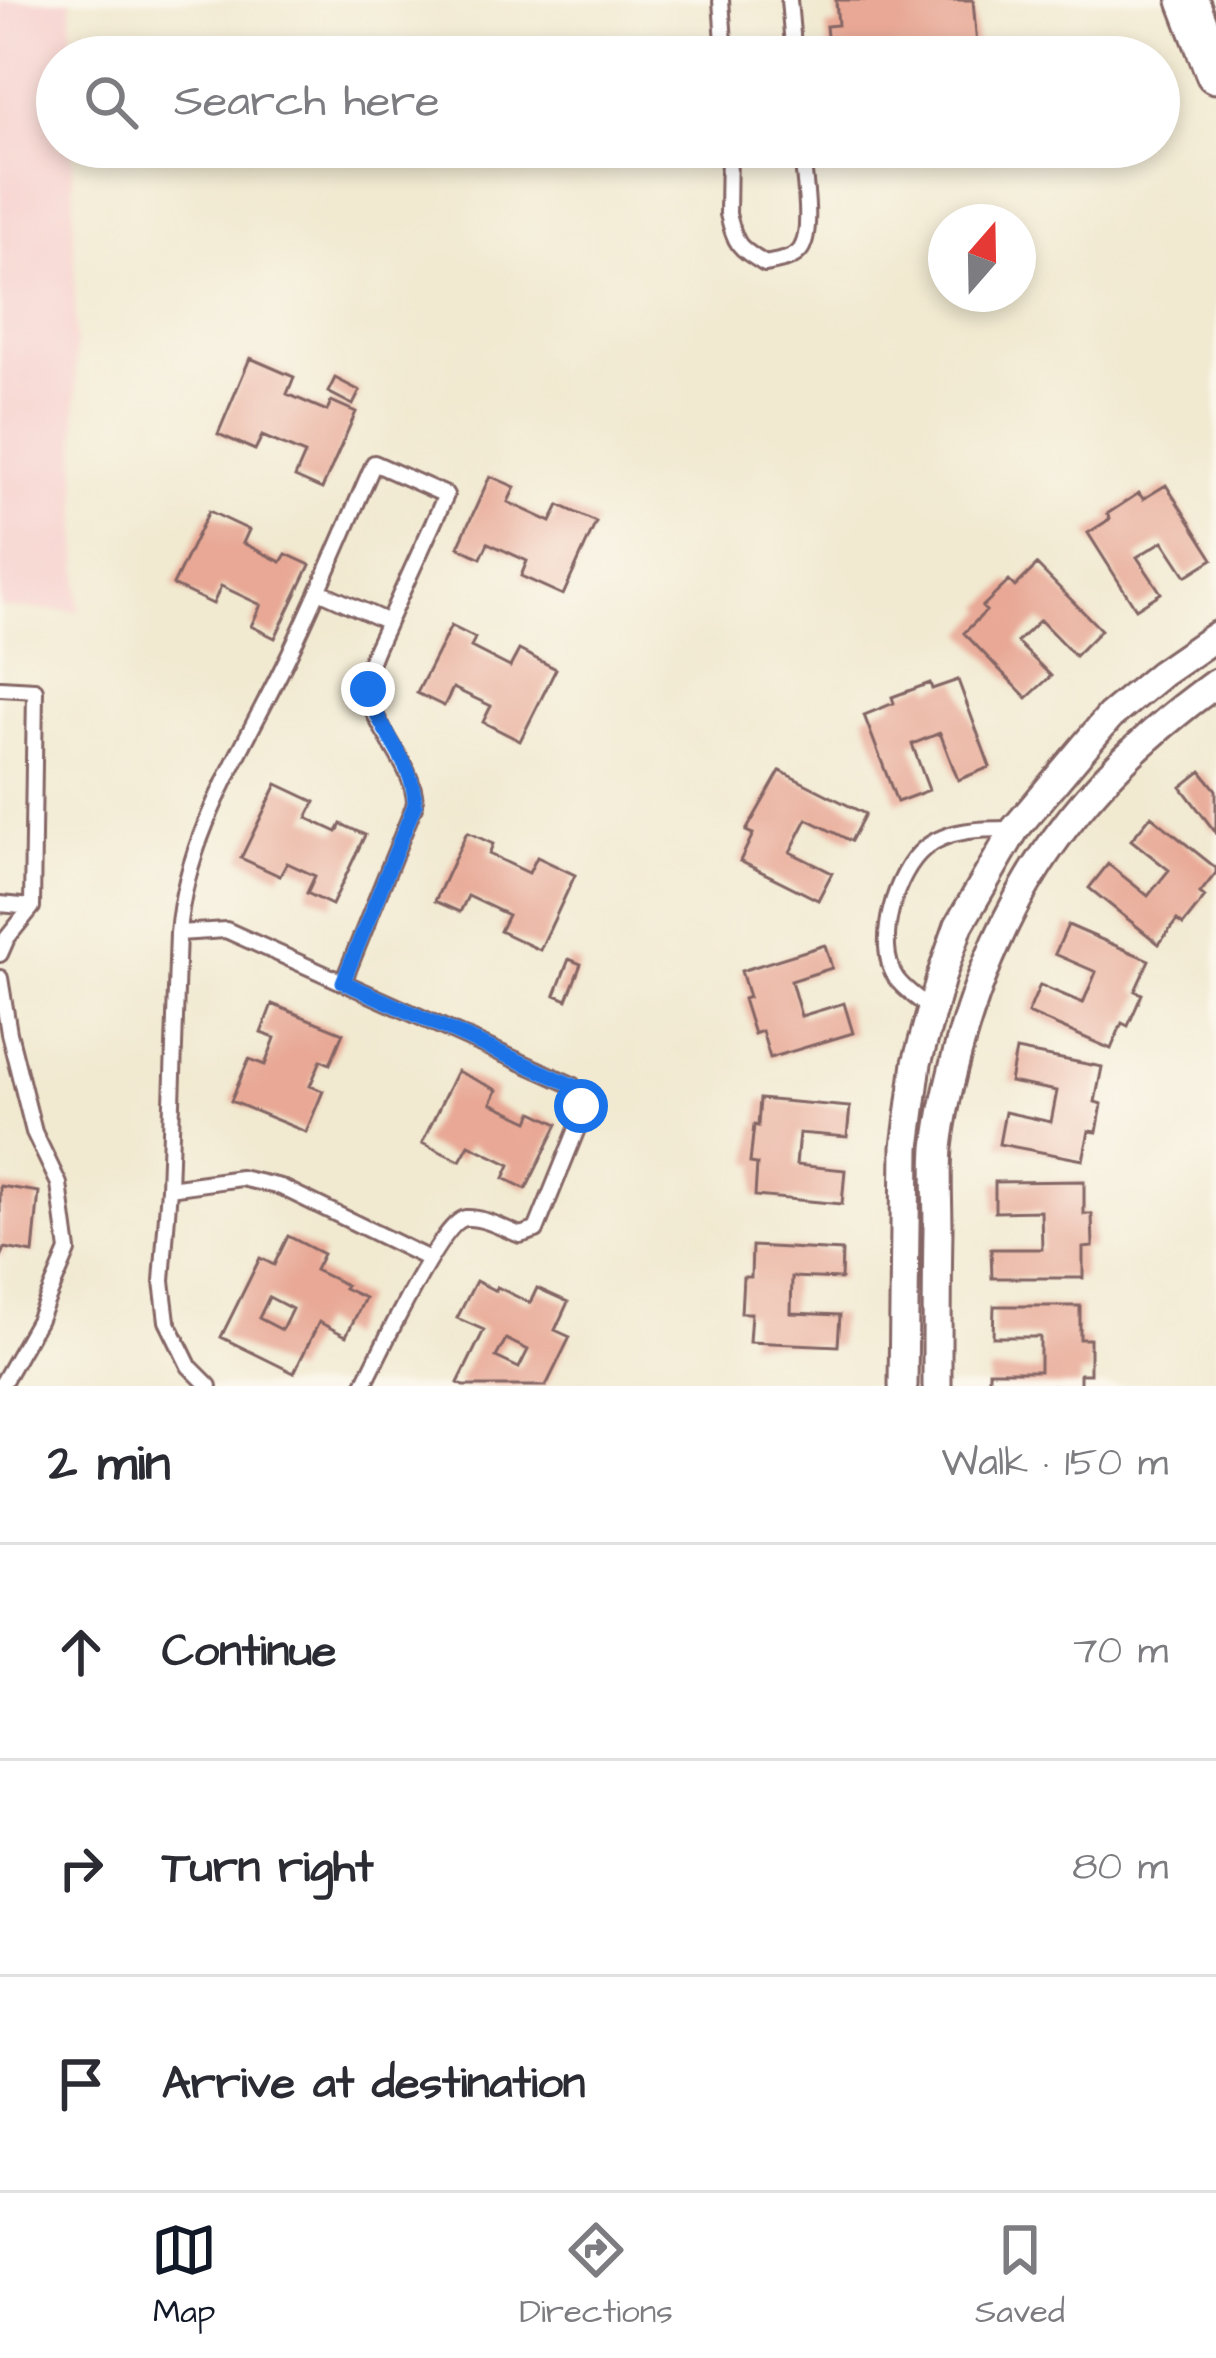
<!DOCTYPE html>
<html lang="en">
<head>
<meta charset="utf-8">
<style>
	body { margin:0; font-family:"Architects Daughter",sans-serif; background:#f2f2f3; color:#2b2b33 }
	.compass { position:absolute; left:928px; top:204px; width:108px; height:108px; border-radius:50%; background:#fff; box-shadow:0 6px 18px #0003; rotate:20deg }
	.stop { position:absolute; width:36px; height:36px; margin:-27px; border:9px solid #1a73e8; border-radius:50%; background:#fff }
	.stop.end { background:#1a73e8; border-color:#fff; box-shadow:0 3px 12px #0008 }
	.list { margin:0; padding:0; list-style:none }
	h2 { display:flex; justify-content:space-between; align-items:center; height:156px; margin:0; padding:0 48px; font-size:51px }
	h2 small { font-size:39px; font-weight:400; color:#7c7c81 }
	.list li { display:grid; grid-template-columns:78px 1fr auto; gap:36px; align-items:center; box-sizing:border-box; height:216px; padding:0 48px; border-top:3px solid #e1e1e2 }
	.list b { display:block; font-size:45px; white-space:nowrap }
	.list em { font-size:39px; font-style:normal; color:#7c7c81 }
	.icon { flex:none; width:66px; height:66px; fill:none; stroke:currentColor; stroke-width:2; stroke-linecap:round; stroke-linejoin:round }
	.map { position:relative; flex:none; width:1216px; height:1386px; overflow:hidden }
	.search { position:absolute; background:#fff; box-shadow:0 6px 18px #0003; left:36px; right:36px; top:36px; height:132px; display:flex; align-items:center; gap:30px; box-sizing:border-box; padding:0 42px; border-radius:66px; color:#7c7c81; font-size:45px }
	.sheet { height:804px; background:#fff }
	nav { display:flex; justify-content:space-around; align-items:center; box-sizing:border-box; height:168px; border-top:3px solid #e1e1e2; background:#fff; font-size:33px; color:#7c7c81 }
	nav a { display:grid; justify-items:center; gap:6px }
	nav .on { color:#111827 }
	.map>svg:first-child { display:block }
	.built { fill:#f7d0cd }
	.building { fill:#e8a895; fill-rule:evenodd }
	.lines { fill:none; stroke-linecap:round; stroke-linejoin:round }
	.service-casing { stroke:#846665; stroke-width:20 }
	.minor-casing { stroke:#846665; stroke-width:33 }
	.secondary-casing { stroke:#846665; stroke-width:45 }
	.service { stroke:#fff; stroke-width:14 }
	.minor { stroke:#fff; stroke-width:27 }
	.secondary { stroke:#fff; stroke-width:39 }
	.route { stroke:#1a73e8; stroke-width:15 }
</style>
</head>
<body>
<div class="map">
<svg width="1216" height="1386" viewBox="0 0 1216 1386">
	<rect width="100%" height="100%" fill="#fbf7ec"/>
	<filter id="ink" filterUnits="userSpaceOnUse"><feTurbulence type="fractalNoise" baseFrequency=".00833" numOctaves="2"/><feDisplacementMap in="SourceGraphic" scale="24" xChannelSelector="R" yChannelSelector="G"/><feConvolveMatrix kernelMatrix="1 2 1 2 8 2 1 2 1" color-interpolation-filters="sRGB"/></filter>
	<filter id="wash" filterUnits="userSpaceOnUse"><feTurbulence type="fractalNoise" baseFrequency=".004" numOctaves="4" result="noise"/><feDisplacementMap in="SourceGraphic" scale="48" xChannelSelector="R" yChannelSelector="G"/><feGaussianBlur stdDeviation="2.7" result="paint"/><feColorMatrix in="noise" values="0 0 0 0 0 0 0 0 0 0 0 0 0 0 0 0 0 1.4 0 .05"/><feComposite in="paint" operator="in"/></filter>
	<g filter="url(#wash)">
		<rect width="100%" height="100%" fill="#f1e9d0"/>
		<path class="built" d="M 0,0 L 71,0 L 72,57 L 57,57 L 57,147 L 73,147 L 79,611 L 0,608 Z"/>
		<g id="blocks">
			<path class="building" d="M 836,0 L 973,0 L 978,57 L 829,57 L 826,26 L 838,25 Z
				M 850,147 L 921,147 L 921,162 L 851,168 Z
				M 250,358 L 294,377 L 287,394 L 327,411 L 331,401 L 356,412 L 322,489 L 295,477 L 305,454 L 262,436 L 255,450 L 218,434 Z
				M 335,378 L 360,391 L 353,405 L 328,392 Z
				M 490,476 L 515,487 L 508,502 L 551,522 L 559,505 L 596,522 L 563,595 L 521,576 L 527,561 L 488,543 L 481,558 L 458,547 Z
				M 1166,485 L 1213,559 L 1186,576 L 1163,541 L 1137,557 L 1161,593 L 1136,609 L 1088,533 L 1110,519 L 1107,514 L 1139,493 L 1143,499 Z
				M 209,511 L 249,530 L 243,543 L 281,562 L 286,554 L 310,565 L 275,638 L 251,626 L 261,605 L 221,586 L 213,604 L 173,585 Z
				M 1037,565 L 1101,630 L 1075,656 L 1040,620 L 1017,642 L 1051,676 L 1027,698 L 964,633 L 986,611 L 982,607 L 1009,581 L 1015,587 Z
				M 451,626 L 475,638 L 471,647 L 510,667 L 519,650 L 556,669 L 520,741 L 483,722 L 491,706 L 453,688 L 444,706 L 417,693 Z
				M 958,680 L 990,767 L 958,780 L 940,733 L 912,744 L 929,790 L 897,802 L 864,715 L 894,703 L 892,697 L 930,683 L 932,689 Z
				M 780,771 L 865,814 L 851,841 L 807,819 L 790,852 L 832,873 L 818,900 L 740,861 L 753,834 L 746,831 Z
				M 1201,771 L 1216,790 L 1216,833 L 1181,787 Z
				M 277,784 L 315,802 L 307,818 L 337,832 L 341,824 L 365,835 L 332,905 L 307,893 L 315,876 L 287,863 L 280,876 L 241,858 Z
				M 1151,816 L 1216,868 L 1216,873 L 1200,893 L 1205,897 L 1183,925 L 1177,920 L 1159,944 L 1089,888 L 1108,864 L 1148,896 L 1169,870 L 1131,840 Z
				M 467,832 L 493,844 L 489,854 L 529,873 L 537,857 L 575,875 L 540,950 L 500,931 L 508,915 L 468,896 L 460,912 L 435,901 Z
				M 1068,925 L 1149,960 L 1135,991 L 1142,994 L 1128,1026 L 1122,1023 L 1111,1049 L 1028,1013 L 1040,985 L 1083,1003 L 1096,972 L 1055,954 Z
				M 825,945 L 832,968 L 791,981 L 801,1016 L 844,1003 L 853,1033 L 770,1058 L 762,1031 L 754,1034 L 743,999 L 749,997 L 741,971 Z
				M 569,959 L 581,964 L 567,1000 L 555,995 Z
				M 272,1004 L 343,1033 L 330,1064 L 321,1060 L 310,1086 L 323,1091 L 306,1132 L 231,1101 L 249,1059 L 265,1065 L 275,1038 L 261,1033 Z
				M 1016,1050 L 1102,1067 L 1095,1102 L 1102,1104 L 1097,1132 L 1089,1131 L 1083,1160 L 999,1144 L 1005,1112 L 1051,1122 L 1057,1091 L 1010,1082 Z
				M 457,1071 L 497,1090 L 491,1103 L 529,1121 L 533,1112 L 558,1124 L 526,1189 L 504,1178 L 510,1165 L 469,1145 L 460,1161 L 422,1143 Z
				M 760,1099 L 850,1107 L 847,1137 L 799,1133 L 796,1165 L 845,1170 L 842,1204 L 755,1196 L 757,1164 L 750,1163 L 754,1125 L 758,1126 Z
				M 1084,1181 L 1084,1214 L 1092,1214 L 1093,1247 L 1083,1248 L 1083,1278 L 992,1278 L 991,1249 L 1042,1249 L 1041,1211 L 995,1212 L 995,1182 Z
				M 0,1186 L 39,1192 L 33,1253 L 5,1248 L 0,1260 Z
				M 288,1236 L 323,1254 L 315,1270 L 346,1285 L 344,1288 L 365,1298 L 346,1336 L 319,1322 L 294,1373 L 221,1337 L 260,1258 L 274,1265 ZM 269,1297 L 292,1309 L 282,1330 L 259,1318 Z
				M 752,1246 L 842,1251 L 841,1279 L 792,1277 L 791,1313 L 840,1315 L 838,1346 L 749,1342 L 751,1313 L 741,1313 L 743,1277 L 751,1277 Z
				M 476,1281 L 496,1291 L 497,1287 L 530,1303 L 537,1288 L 568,1302 L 555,1330 L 570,1337 L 546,1386 L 463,1386 L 458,1383 L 484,1330 L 457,1318 ZM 506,1339 L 528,1350 L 519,1368 L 496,1357 Z
				M 994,1306 L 1080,1306 L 1080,1339 L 1090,1339 L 1090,1374 L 1080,1374 L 1080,1386 L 989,1386 L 989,1371 L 1040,1371 L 1040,1337 L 993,1337 Z"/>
		</g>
	</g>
	<g filter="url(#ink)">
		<use href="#blocks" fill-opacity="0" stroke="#846665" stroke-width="3"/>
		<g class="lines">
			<defs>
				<path id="service" d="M 721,0 L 725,57
					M 789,0 L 794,57
					M 729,147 L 728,214 C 736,246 738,247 765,264 C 777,261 794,260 801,249 C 814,229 803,171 801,147
					M 0,688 L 35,690 L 32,907 L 7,938 L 0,954
					M 0,904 L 32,907
					M 178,933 L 226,930 L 572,1085 L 581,1106 L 579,1124 L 536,1230 L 520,1235 C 504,1229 484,1217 466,1218 C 441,1221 377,1359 363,1386
					M 0,978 L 9,1033 L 34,1132 L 59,1184 L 68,1251 L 38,1321 L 1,1386
					M 343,982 L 415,804 C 415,761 361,717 367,677 C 369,659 381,639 388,622
					M 931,1009 C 920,1000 904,990 896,978 C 874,945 895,872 925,848 C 949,828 986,829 1015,829
					M 169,1188 L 241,1178 L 281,1187 L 429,1259
					M 209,1386 L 189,1366 L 167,1321 L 162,1281 L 169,1188 L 178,933 C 186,836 241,753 283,667 C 316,600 344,531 374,463 L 446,495 L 388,622 L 319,591"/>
				<path id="minor" d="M 903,1386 L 906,1147 L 917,1063 L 942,974 L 959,925 L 1015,829 L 1110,716 L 1161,674 L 1216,636
					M 937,1386 C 937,1334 937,1282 938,1230 C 938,1203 936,1175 938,1148 C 942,1111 951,1075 961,1040 C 1005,885 1085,777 1216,683"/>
				<path id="secondary" d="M 1188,0 L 1216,73"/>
			</defs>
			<use href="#service" class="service-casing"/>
			<use href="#minor" class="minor-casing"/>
			<use href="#secondary" class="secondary-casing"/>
			<use href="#service" class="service"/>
			<use href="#minor" class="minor"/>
			<use href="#secondary" class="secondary"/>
		</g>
	</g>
	<g class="lines" filter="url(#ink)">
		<path class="route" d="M 368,689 C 376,729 415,762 415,804 L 343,982 L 572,1085 L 581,1106"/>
	</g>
</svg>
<svg class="compass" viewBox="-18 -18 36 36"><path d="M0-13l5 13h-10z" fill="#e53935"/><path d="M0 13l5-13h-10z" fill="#7c7c81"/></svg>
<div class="stop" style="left:581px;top:1106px"></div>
<div class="stop end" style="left:368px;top:689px"></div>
<div class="search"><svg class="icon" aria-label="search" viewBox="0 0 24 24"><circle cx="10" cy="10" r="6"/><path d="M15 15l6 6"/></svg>Search here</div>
</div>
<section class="sheet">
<h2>2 min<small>Walk · 150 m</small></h2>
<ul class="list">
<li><svg class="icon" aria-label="ahead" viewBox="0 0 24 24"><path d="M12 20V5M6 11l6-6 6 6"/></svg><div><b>Continue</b></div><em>70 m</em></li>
<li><svg class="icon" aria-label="right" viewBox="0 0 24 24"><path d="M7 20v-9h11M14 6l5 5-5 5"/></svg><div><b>Turn right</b></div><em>80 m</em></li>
<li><svg class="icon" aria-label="arrive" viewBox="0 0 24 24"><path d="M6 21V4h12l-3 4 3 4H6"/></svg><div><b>Arrive at destination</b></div></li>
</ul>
</section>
<nav>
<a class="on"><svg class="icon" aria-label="map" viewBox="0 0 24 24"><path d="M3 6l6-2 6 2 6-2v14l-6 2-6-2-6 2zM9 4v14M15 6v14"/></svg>Map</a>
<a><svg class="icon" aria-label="directions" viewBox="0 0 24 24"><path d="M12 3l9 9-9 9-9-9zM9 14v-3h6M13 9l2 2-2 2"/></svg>Directions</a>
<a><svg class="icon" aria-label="saved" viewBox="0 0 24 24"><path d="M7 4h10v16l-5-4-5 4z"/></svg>Saved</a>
</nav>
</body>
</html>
